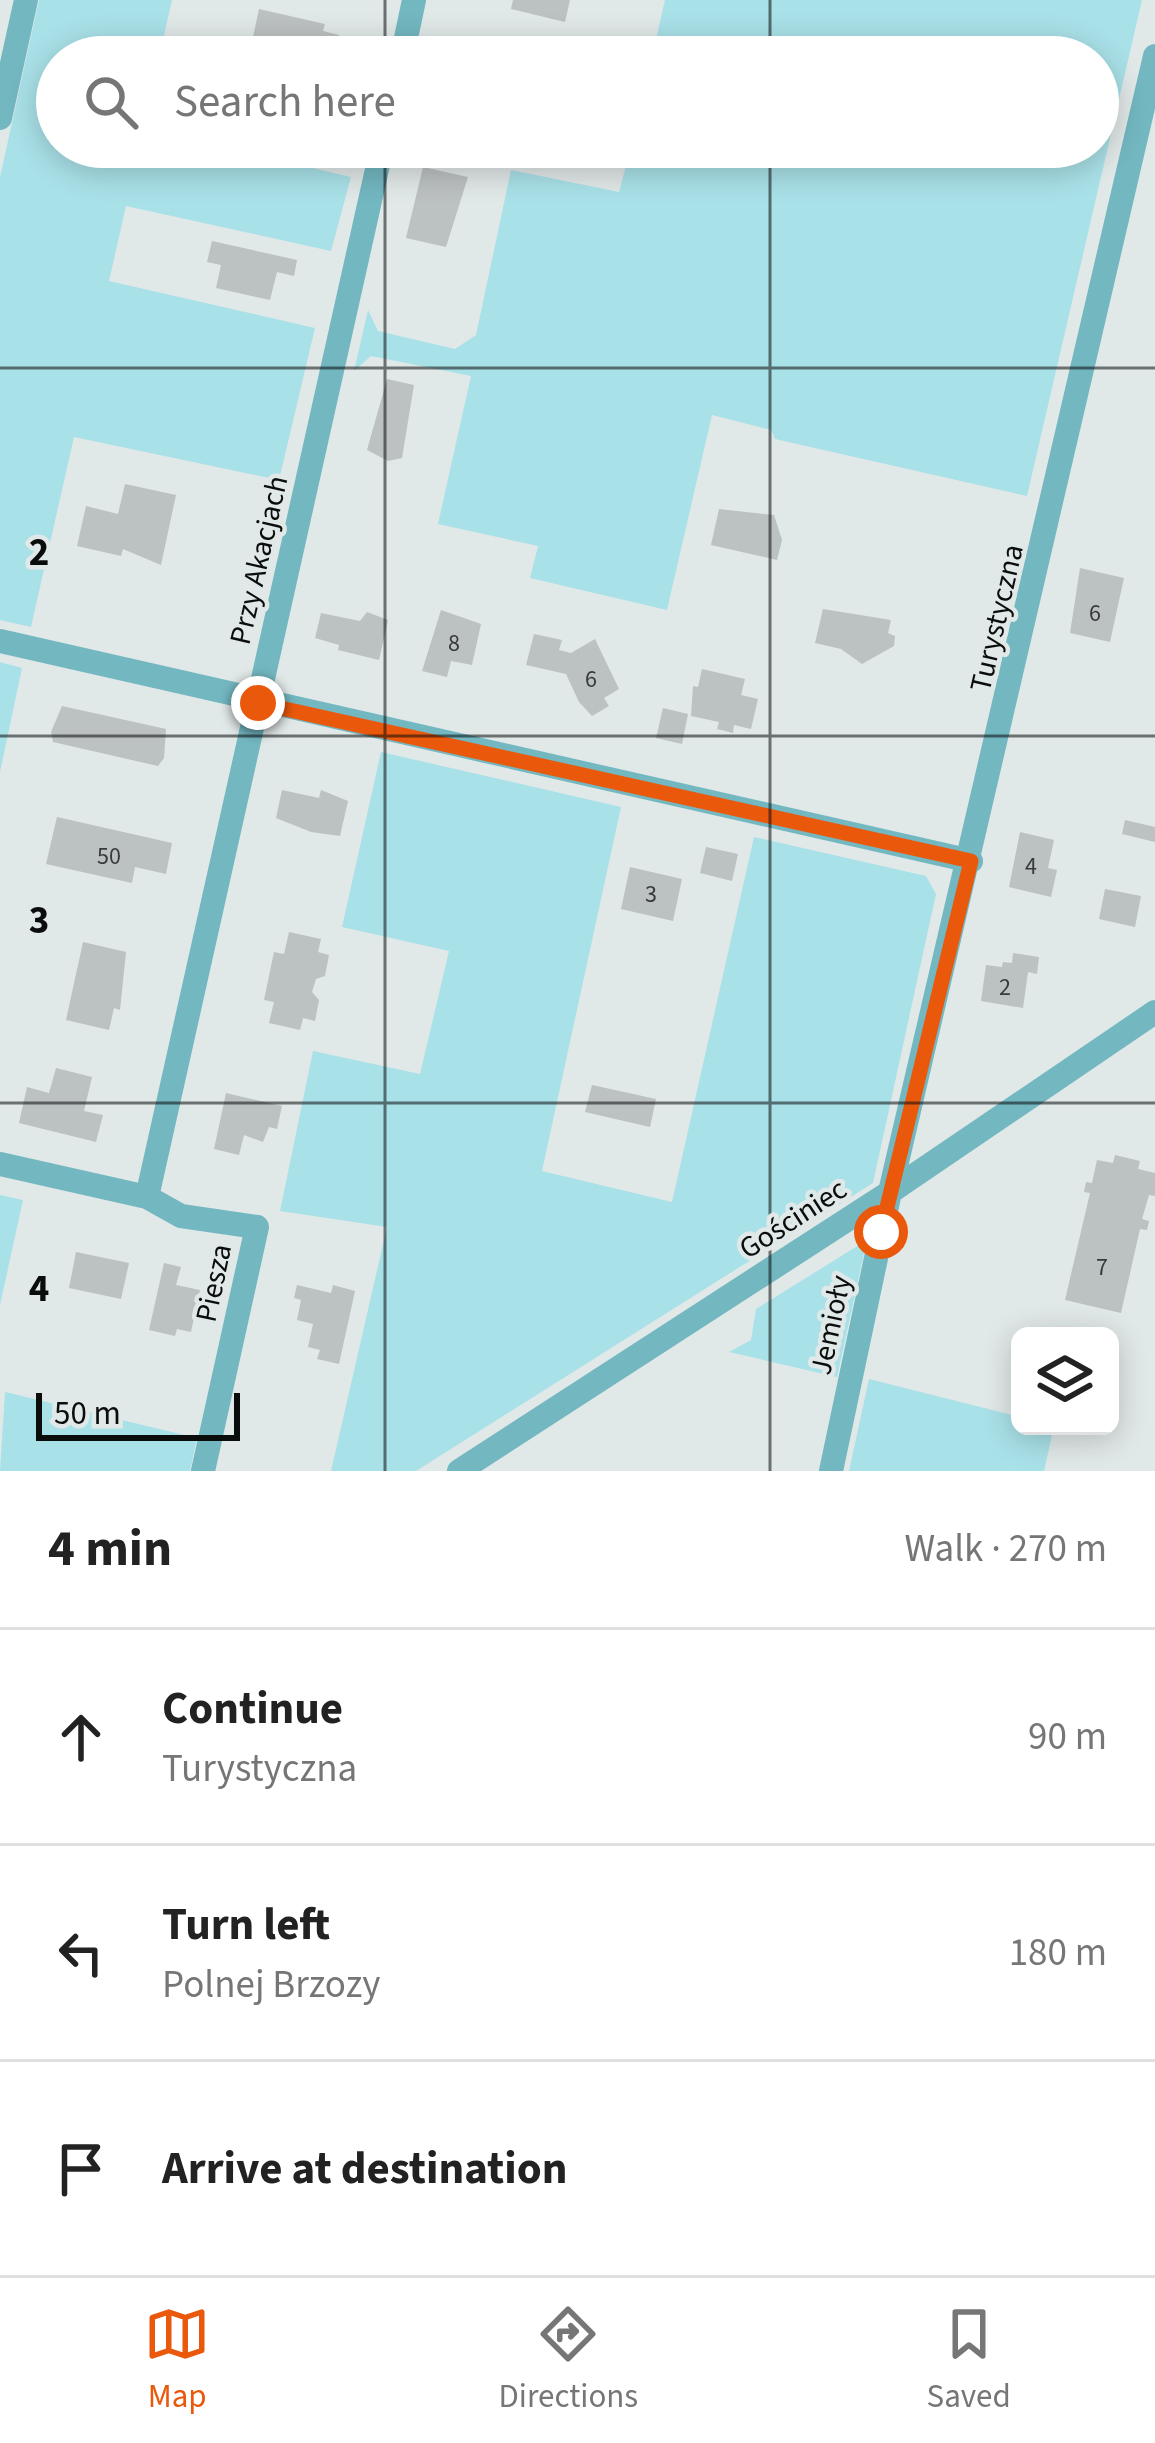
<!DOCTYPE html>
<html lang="en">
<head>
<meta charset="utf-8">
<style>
	body { margin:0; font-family:"Source Sans 3",sans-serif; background:#f6f6f6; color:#222 }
	.controls { position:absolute; right:36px; bottom:36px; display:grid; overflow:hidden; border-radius:18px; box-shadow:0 6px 30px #0003 }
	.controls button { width:108px; height:108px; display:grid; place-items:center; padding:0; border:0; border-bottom:3px solid #e0e0e0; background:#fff; color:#222; font:60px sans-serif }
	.scale { position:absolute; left:36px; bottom:30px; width:204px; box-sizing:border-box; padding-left:12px; border:6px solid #0b0d0d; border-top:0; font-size:33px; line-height:42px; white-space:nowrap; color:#0b0d0d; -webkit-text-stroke:9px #e1e8e8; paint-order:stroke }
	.stop { position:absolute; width:36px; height:36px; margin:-27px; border:9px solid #ea580c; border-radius:50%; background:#fff }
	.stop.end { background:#ea580c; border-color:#fff; box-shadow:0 3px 12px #0008 }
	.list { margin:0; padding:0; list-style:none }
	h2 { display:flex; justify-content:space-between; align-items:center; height:156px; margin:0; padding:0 48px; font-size:51px }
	h2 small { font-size:39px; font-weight:400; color:#767676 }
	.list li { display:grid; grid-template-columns:78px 1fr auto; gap:36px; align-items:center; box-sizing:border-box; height:216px; padding:0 48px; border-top:3px solid #e0e0e0 }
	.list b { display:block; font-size:45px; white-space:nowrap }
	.list p { margin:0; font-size:39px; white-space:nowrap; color:#767676 }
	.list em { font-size:39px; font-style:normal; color:#767676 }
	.icon { flex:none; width:66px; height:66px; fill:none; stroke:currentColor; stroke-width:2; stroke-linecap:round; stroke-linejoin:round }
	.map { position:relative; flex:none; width:1155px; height:1471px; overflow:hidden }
	.search { position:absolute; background:#fff; box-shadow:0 6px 30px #0003; left:36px; right:36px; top:36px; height:132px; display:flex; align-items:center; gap:30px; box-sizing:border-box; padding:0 42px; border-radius:66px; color:#767676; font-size:45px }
	.sheet { height:804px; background:#fff }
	nav { display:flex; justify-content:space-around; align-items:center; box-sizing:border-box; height:168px; border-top:3px solid #e0e0e0; background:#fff; font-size:33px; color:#767676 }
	nav a { display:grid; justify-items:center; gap:6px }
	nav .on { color:#ea580c }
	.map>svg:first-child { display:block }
	.green { fill:#a9e1e8 }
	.building { fill:#bcc1c2 }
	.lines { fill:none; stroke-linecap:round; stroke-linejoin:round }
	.street { stroke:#73b7c0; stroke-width:24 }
	.route { stroke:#ea580c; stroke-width:15 }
	.grid { fill:none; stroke:#0b0d0d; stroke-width:3; stroke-opacity:0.55 }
	.labels { text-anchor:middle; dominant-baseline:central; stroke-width:9; stroke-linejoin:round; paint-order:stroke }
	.number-label { font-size:24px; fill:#373a3a }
	.street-label { font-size:30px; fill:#0b0d0d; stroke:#e1e8e8 }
	.grid-label { font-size:39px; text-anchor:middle; font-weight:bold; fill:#0b0d0d; stroke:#e1e8e8; stroke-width:9; stroke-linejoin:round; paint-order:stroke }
</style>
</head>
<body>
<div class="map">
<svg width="1155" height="1471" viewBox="0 0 1155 1471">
	<rect width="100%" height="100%" fill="#e1e8e8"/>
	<path class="green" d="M 39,0 L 172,0 L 159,57 L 57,57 L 57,147 L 223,147 L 351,177 L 331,251 L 126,206 L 109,281 L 315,328 L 279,480 L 74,437 L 31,627 L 0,620 L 0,177 Z
		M 665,0 L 1142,0 L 1027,496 L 775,439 L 771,430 L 712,415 L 667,610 L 530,578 L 538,546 L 438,524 L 471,376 L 371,356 L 354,371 L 368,310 L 378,331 L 455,349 L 476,335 L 511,170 L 619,192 L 631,147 L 1098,147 L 1098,57 L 652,57 Z
		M 0,662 L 22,668 L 0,772 Z
		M 381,752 L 621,807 L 542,1171 L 672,1202 L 754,837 L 926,876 L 936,894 L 873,1183 L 416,1471 L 331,1471 L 387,1227 L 280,1211 L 313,1051 L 420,1074 L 449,951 L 342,927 Z
		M 0,1195 L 23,1200 L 0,1305 Z
		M 867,1240 L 837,1377 L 729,1352 L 751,1340 L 756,1309 Z
		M 869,1379 L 1020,1417 L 1020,1426 L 1054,1426 L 1044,1471 L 849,1471 Z
		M 5,1392 L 197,1438 L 190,1471 L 0,1471 Z"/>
	<path class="building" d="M 513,0 L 570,0 L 565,22 L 511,9 Z
		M 259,9 L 325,24 L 323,31 L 339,35 L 335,57 L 290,57 L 251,46 Z
		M 423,167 L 468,177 L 446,247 L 406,238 Z
		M 212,241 L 297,260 L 294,276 L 277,272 L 270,300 L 216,288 L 221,265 L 207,262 Z
		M 387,379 L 414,385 L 402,458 L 388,461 L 367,450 Z
		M 125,484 L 176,495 L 161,565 L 123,549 L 121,556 L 77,546 L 86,506 L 118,514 Z
		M 719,509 L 774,515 L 782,540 L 777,560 L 711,545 Z
		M 1080,568 L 1124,578 L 1110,642 L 1070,633 Z
		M 823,609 L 891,620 L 888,633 L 895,636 L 894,646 L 862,664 L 841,649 L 815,643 Z
		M 441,610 L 481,624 L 472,665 L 451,661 L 447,677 L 422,671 Z
		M 367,612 L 388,620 L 379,660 L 338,650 L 339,645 L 315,638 L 321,613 L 360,621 Z
		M 534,634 L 562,640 L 559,650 L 571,653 L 595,639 L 619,689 L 604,698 L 609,706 L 592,716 L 579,702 L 566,674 L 526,665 Z
		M 702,669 L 745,679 L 741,695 L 758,699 L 751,729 L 734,725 L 733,733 L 717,729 L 719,722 L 691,716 L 693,686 L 698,687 Z
		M 62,706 L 166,729 L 164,758 L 158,766 L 53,742 L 51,732 Z
		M 663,708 L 688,714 L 682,744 L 656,738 Z
		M 282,790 L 319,798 L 321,790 L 348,801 L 340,836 L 311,832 L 276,818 Z
		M 57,817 L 172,843 L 166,874 L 135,867 L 132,883 L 46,864 Z
		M 1125,820 L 1155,827 L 1155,842 L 1122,834 Z
		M 1020,832 L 1054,840 L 1048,868 L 1057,870 L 1051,897 L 1009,887 Z
		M 706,847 L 738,854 L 732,881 L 700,873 Z
		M 630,867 L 682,879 L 673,921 L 621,909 Z
		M 1105,889 L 1141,896 L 1135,927 L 1099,919 Z
		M 289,932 L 321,939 L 318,952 L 329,955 L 325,976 L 316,979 L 312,992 L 319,1000 L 315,1021 L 303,1018 L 300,1030 L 269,1023 L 274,1002 L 264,1000 L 274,952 L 284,954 Z
		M 83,942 L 126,952 L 120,1010 L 114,1008 L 109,1030 L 66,1020 Z
		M 1013,953 L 1039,957 L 1037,974 L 1028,972 L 1023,1008 L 981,1001 L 986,965 L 1002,967 L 1003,962 L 1012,963 Z
		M 56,1068 L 92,1077 L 84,1111 L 103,1115 L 96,1142 L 19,1123 L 27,1087 L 49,1093 Z
		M 592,1085 L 656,1099 L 650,1127 L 585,1112 Z
		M 226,1093 L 282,1106 L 277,1129 L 269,1127 L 263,1142 L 244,1135 L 239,1155 L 214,1149 Z
		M 1115,1155 L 1140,1161 L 1138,1169 L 1155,1173 L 1155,1196 L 1149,1195 L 1142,1219 L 1149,1221 L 1147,1230 L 1140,1229 L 1121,1313 L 1065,1300 L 1090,1193 L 1084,1192 L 1086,1182 L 1092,1183 L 1097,1160 L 1113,1163 Z
		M 76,1252 L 129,1263 L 121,1299 L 69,1288 Z
		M 164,1263 L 181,1267 L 176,1285 L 200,1290 L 191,1332 L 177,1329 L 175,1336 L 149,1330 Z
		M 297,1285 L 331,1293 L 333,1285 L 355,1291 L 339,1364 L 317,1359 L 320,1350 L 308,1347 L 313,1324 L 297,1320 L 301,1300 L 294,1298 Z"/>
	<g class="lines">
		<path class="street" d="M 402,57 L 414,0
			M 0,118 L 26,0
			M 0,641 L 971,861
			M 0,1164 L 147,1197 L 181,1216 L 257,1227 L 203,1471
			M 147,1197 L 382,147
			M 459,1471 L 890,1192 L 1155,1012
			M 831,1471 L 890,1192 L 1155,56"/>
	</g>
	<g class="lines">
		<path class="route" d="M 258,703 L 971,861 L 881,1232"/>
	</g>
	<path class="grid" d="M 385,0 L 385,57M 770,0 L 770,57M 385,147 L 385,1471M 770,147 L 770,1471M 0,368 L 1155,368M 0,736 L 1155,736M 0,1103 L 1155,1103"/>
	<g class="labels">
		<g class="number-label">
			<text x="1095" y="613">6</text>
			<text x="454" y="643">8</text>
			<text x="591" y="679">6</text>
			<text x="109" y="856">50</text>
			<text x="1031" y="866">4</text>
			<text x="651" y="894">3</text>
			<text x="1005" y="987">2</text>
			<text x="1102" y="1267">7</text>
		</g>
		<g class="street-label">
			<text transform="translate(259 560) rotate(-77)">Przy Akacjach</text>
			<text transform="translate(997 618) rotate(-77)">Turystyczna</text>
			<text transform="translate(793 1219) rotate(-33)">Gościniec</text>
			<text transform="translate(214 1283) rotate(-78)">Piesza</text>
			<text transform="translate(831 1325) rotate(-78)">Jemioły</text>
		</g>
	</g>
	<g class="grid-label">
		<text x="39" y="565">2</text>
		<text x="39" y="933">3</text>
		<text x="39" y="1301">4</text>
	</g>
</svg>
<div class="controls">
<button><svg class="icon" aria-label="layers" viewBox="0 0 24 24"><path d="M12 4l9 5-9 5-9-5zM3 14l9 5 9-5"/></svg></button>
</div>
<div class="scale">50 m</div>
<div class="stop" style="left:881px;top:1232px"></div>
<div class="stop end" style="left:258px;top:703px"></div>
<div class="search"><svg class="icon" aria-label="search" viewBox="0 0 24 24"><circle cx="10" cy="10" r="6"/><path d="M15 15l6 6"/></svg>Search here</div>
</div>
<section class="sheet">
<h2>4 min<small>Walk · 270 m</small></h2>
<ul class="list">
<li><svg class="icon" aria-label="ahead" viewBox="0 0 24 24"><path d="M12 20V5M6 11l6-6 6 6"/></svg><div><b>Continue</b><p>Turystyczna</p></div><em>90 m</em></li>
<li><svg class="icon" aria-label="left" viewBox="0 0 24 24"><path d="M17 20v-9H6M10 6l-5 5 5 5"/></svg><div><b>Turn left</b><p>Polnej Brzozy</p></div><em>180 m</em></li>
<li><svg class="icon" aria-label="arrive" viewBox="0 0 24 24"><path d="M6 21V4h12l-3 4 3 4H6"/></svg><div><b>Arrive at destination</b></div></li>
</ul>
</section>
<nav>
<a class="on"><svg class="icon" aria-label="map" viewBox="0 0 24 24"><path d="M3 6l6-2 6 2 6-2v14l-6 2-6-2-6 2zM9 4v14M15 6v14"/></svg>Map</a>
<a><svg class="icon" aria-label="directions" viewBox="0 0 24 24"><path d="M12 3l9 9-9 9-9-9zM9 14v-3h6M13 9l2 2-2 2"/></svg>Directions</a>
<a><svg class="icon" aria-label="saved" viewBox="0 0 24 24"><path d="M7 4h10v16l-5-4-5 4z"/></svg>Saved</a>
</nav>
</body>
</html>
